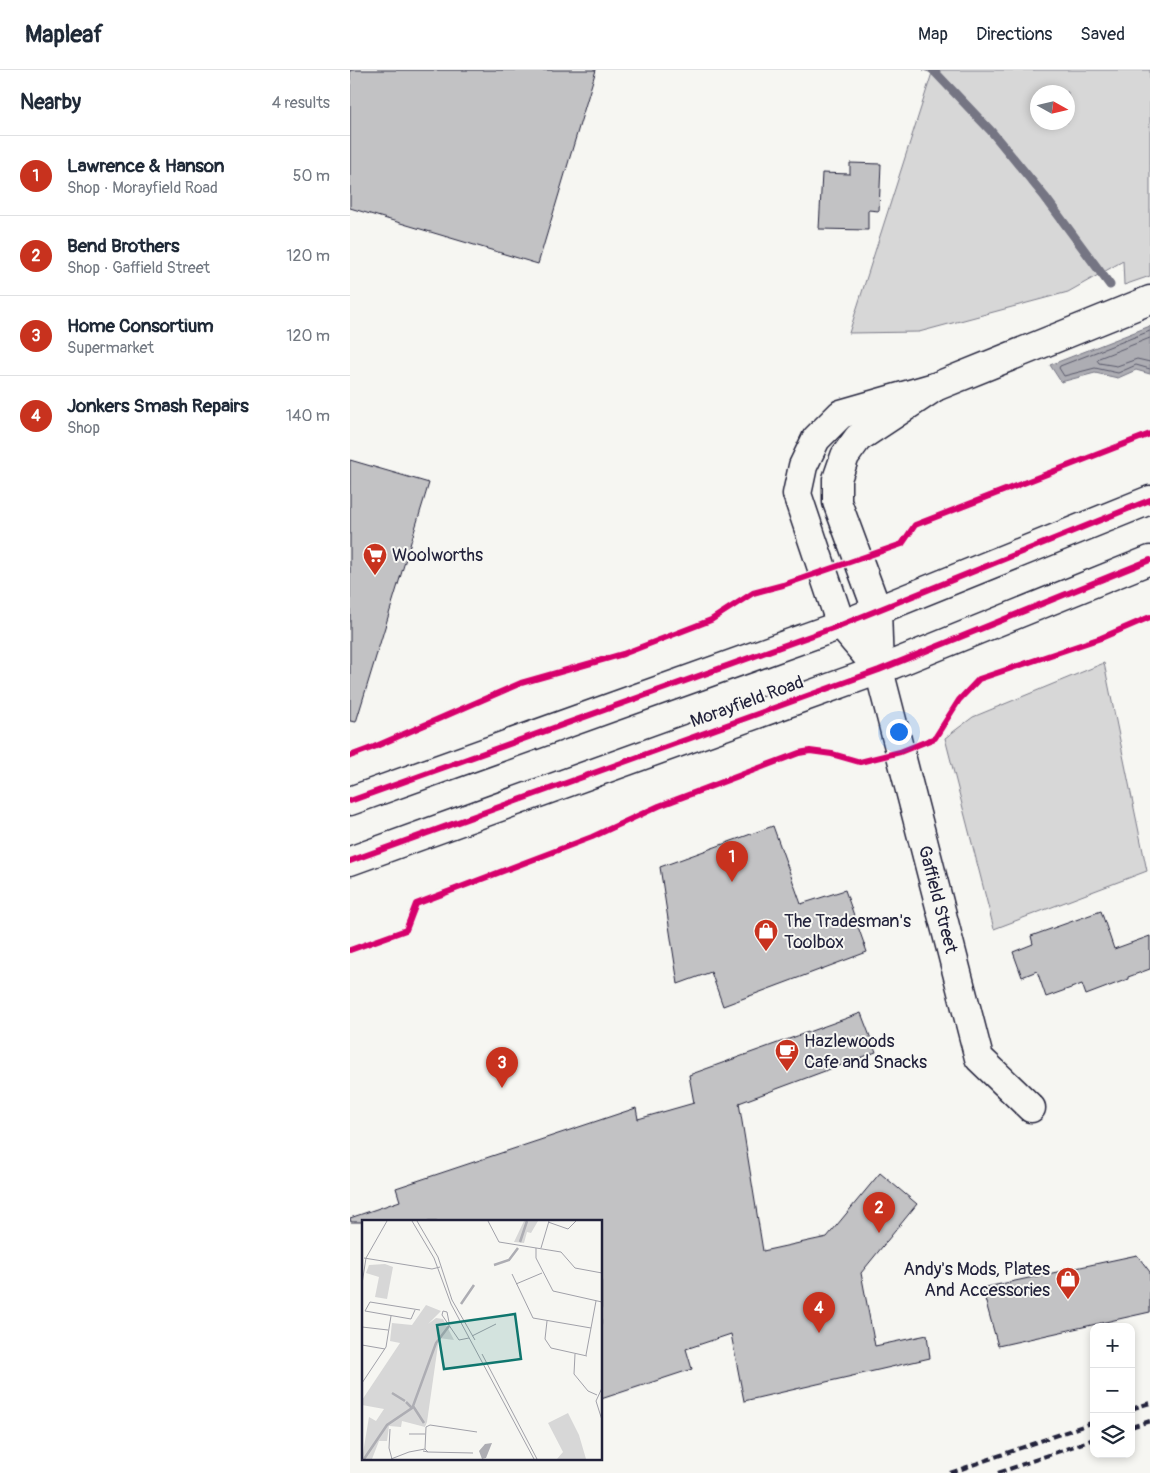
<!DOCTYPE html>
<html lang="en">
<head>
<meta charset="utf-8">
<style>
	body { margin:0; font-family:Pangolin,sans-serif; background:#f2f2f3; color:#1f2937 }
	.controls { position:absolute; right:15px; bottom:15px; display:grid; overflow:hidden; border-radius:10px; box-shadow:0 2px 8px #0003 }
	.controls button { width:45px; height:45px; display:grid; place-items:center; padding:0; border:0; border-bottom:1px solid #e0e1e3; background:#fff; color:#1f2937; font:25px sans-serif }
	.compass { position:absolute; left:680px; top:15px; width:45px; height:45px; border-radius:50%; background:#fff; box-shadow:0 2px 8px #0003; rotate:98deg }
	.you { position:absolute; left:548px; top:661px; width:18px; height:18px; margin:-12px; border:4px solid #fff; border-radius:50%; background:#1a73e8; box-shadow:0 0 0 8px #1a73e833 }
	.badge { display:grid; place-items:center; width:32px; height:32px; border-radius:50%; background:#c8321e; color:#fff; font-size:16px; font-weight:700 }
	.pin { position:absolute; translate:-50% -41px; filter:drop-shadow(0 1px 2px #0008) }
	.pin::after { content:''; position:absolute; top:26px; width:18px; height:15px; background:inherit; clip-path:polygon(0 0,100% 0,50% 100%) }
	.list { margin:0; padding:0; list-style:none }
	h2 { display:flex; justify-content:space-between; align-items:center; height:65px; margin:0; padding:0 20px; font-size:21px }
	h2 small { font-size:16px; font-weight:400; color:#747a83 }
	.list li { display:grid; grid-template-columns:32px 1fr auto; gap:15px; align-items:center; box-sizing:border-box; height:80px; padding:0 20px; border-top:1px solid #e0e1e3 }
	.list b { display:block; font-size:19px; white-space:nowrap }
	.list p { margin:0; font-size:16px; white-space:nowrap; color:#747a83 }
	.list em { font-size:16px; font-style:normal; color:#747a83 }
	.icon { flex:none; width:28px; height:28px; fill:none; stroke:currentColor; stroke-width:2; stroke-linecap:round; stroke-linejoin:round }
	.map { position:relative; flex:none; width:800px; height:1403px; overflow:hidden }
	header { display:flex; align-items:center; gap:30px; box-sizing:border-box; height:70px; padding:0 25px; background:#fff; border-bottom:1px solid #e0e1e3 }
	header strong { font-size:24px }
	nav { display:flex; gap:28px; margin-inline-start:auto; font-size:18px }
	main { display:flex }
	aside { flex:1; background:#fff }
	.map>svg:first-child { display:block }
	.green { fill:#d7d7d7; stroke:#7c7c89; fill-rule:evenodd }
	.water { fill:#adadb3; stroke:#757583 }
	.lines { fill:none; stroke-linecap:round; stroke-linejoin:round }
	.shore { stroke:#5a5a6b; stroke-width:1 }
	.stream { stroke:#757583; stroke-width:9 }
	.building { fill:#c2c2c4; stroke:#22223b }
	.street-casing { stroke:#22223b; stroke-width:31 }
	.primary-casing { stroke:#22223b; stroke-width:31 }
	.street { stroke:#f6f6f2; stroke-width:28 }
	.primary { stroke:#f6f6f2; stroke-width:28 }
	.rail { stroke:#22223b; stroke-width:4; stroke-dasharray:8 4; stroke-linecap:butt }
	.cycleway-casing { stroke:#f6f6f2; stroke-width:9 }
	.cycleway { stroke:#d6006c; stroke-width:6 }
	.labels { text-anchor:middle; dominant-baseline:central; stroke-width:4; stroke-linejoin:round; paint-order:stroke }
	.poi-label { font-size:18px; fill:#22223b; stroke:#f6f6f2; text-anchor:start }
	.street-label { font-size:18px; fill:#22223b; stroke:#f6f6f2 }
	.inset-river { fill:none; stroke:#adadb3; stroke-width:2.5 }
	.inset-road { fill:none; stroke:#a1a1a9; stroke-width:1 }
	.view { fill:#0f766e; fill-opacity:0.15; stroke:#0f766e; stroke-width:2.5 }
	.inset-edge { fill:none; stroke:#22223b; stroke-width:2.5 }
</style>
</head>
<body>
<header>
<strong>Mapleaf</strong>
<nav><a>Map</a><a>Directions</a><a>Saved</a></nav>
</header>
<main>
<aside>
<h2>Nearby<small>4 results</small></h2>
<ul class="list">
<li><span class="badge">1</span><div><b>Lawrence &amp; Hanson</b><p>Shop · Morayfield Road</p></div><em>50 m</em></li>
<li><span class="badge">2</span><div><b>Bend Brothers</b><p>Shop · Gaffield Street</p></div><em>120 m</em></li>
<li><span class="badge">3</span><div><b>Home Consortium</b><p>Supermarket</p></div><em>120 m</em></li>
<li><span class="badge">4</span><div><b>Jonkers Smash Repairs</b><p>Shop</p></div><em>140 m</em></li>
</ul>
</aside>
<div class="map">
<svg width="800" height="1403" viewBox="0 0 800 1403">
	<rect width="100%" height="100%" fill="#f6f6f2"/>
	<filter id="ink" filterUnits="userSpaceOnUse"><feTurbulence type="fractalNoise" baseFrequency=".02" numOctaves="2"/><feDisplacementMap in="SourceGraphic" scale="10" xChannelSelector="R" yChannelSelector="G"/><feConvolveMatrix kernelMatrix="1 2 1 2 8 2 1 2 1" color-interpolation-filters="sRGB"/></filter>
	<g filter="url(#ink)">
		<path class="green" d="M 573,0 L 800,0 L 800,206 L 774,215 L 773,191 L 718,222 L 569,262 L 499,263 L 582,3 ZM 688,22 L 718,22 L 718,52 L 688,52 Z
			M 754,593 L 797,801 L 644,859 L 595,668 L 623,647 Z"/>
		<path class="water" d="M 800,256 L 800,304 L 786,300 L 768,308 L 745,303 L 711,312 L 700,295 Z"/>
		<g class="lines">
			<path class="shore" d="M 800,261 L 710,296 L 709,298 L 714,306 L 745,298 L 768,303 L 786,295 L 800,299
				M 800,268 L 749,288 L 747,290 L 749,293 L 767,296 L 787,289 L 800,292"/>
			<path class="stream" d="M 583,0 L 641,61 L 695,127 L 760,215"/>
		</g>
		<path class="building" d="M 0,0 L 246,0 L 188,194 L 0,138 Z
			M 500,93 L 531,94 L 529,141 L 518,140 L 518,160 L 469,159 L 472,103 L 500,104 Z
			M 0,390 L 79,413 L 6,652 L 0,651 Z
			M 423,756 L 451,834 L 495,820 L 517,882 L 373,936 L 361,902 L 328,914 L 310,797 Z
			M 751,841 L 764,879 L 800,866 L 800,899 L 778,907 L 778,909 L 736,925 L 732,914 L 696,927 L 687,901 L 672,907 L 663,882 L 683,874 L 681,866 Z
			M 511,943 L 526,982 L 389,1033 L 413,1181 L 477,1167 L 530,1103 L 567,1134 L 511,1203 L 525,1276 L 577,1265 L 580,1288 L 394,1331 L 381,1264 L 336,1279 L 342,1299 L 251,1329 L 251,1152 L 1,1152 L 0,1148 L 50,1131 L 46,1118 L 286,1038 L 288,1049 L 344,1033 L 339,1005 Z
			M 787,1185 L 800,1202 L 800,1242 L 648,1276 L 632,1218 Z"/>
		<g class="lines">
			<defs>
				<g id="street">
					<path id="s1" d="M 585,317 L 508,368 L 495,386 L 487,409 L 487,432 L 527,540 L 529,600 L 629,988 L 681,1038"/>
					<path d="M 529,600 L 491,555 L 447,424 L 453,396 L 466,369 L 491,344 L 585,317 L 800,230"/>
				</g>
				<path id="primary" d="M 0,731 L 491,555 L 800,430
					M 0,791 L 529,600 L 800,490"/>
			</defs>
			<use href="#street" class="street-casing"/>
			<use href="#primary" class="primary-casing"/>
			<use href="#street" class="street"/>
			<use href="#primary" class="primary"/>
			<path class="rail" d="M 781,1339 L 800,1333
				M 781,1357 L 800,1351
				M 600,1403 L 744,1352
				M 648,1403 L 744,1369"/>
			<defs>
				<path id="cycleway" d="M 0,686 L 24,677 L 171,613 L 273,584 L 361,550 L 403,523 L 433,515 L 552,474 L 565,455 L 800,364
					M 0,731 L 491,555 L 800,430
					M 0,791 L 529,600 L 800,490
					M 0,880 L 56,860 L 66,834 L 242,767 L 309,736 L 449,683 L 460,681 L 482,684 L 510,692 L 550,682 L 585,668 L 609,630 L 629,609 L 751,568 L 800,547"/>
			</defs>
			<use href="#cycleway" class="cycleway-casing"/>
			<use href="#cycleway" class="cycleway"/>
		</g>
	</g>
	<defs>
		<symbol id="supermarket-pin" viewBox="-11 -11 22 30"><path d="M0 17L-7.5 6A9.5 9.5 0 1 1 7.5 6Z" fill="#c8321e" stroke="#f6f6f2"/><path d="M-6-5.5h2.5l.6 2H6L4.5 2H-2.5L-4.4-4H-6ZM-1.5 3.2a1.3 1.3 0 1 0 .1 0ZM3 3.2a1.3 1.3 0 1 0 .1 0Z" fill="#fff"/></symbol>
		<symbol id="shop-pin" viewBox="-11 -11 22 30"><path d="M0 17L-7.5 6A9.5 9.5 0 1 1 7.5 6Z" fill="#c8321e" stroke="#f6f6f2"/><path d="M-5-2.5h2.3a2.7 3.5 0 0 1 5.4 0H5L5.5 6h-11ZM-1.5-2.5h3a1.5 2.3 0 0 0-3 0Z" fill="#fff"/></symbol>
		<symbol id="cafe-pin" viewBox="-11 -11 22 30"><path d="M0 17L-7.5 6A9.5 9.5 0 1 1 7.5 6Z" fill="#c8321e" stroke="#f6f6f2"/><path d="M-5.5-4.5H6V0H3Q3 3.5 0 3.5H-2.5Q-5.5 3.5-5.5 0ZM3-3.2v2h1.7v-2ZM-6 4.5H4V6H-6Z" fill="#fff"/></symbol>
	</defs>
	<g fill-rule="evenodd">
		<use href="#supermarket-pin" x="11" y="471" width="28" height="38"/>
		<use href="#shop-pin" x="402" y="847" width="28" height="38"/>
		<use href="#cafe-pin" x="423" y="967" width="28" height="38"/>
		<use href="#shop-pin" x="704" y="1195" width="28" height="38"/>
	</g>
	<g class="labels">
		<g class="poi-label">
			<text x="42" y="485">Woolworths</text>
			<text x="434" y="851">The Tradesman's<tspan x="434" dy="21">Toolbox</tspan></text>
			<text x="454" y="971">Hazlewoods<tspan x="454" dy="21">Cafe and Snacks</tspan></text>
			<text x="700" y="1199" text-anchor="end">Andy's Mods, Plates<tspan x="700" dy="21">And Accessories</tspan></text>
		</g>
		<g class="street-label">
			<text transform="translate(397 632) rotate(-20)">Morayfield Road</text>
			<text stroke="none"><textPath href="#s1" startOffset="574">Gaffield Street</textPath></text>
		</g>
	</g>
	<g transform="translate(12 1150)">
		<rect width="240" height="240" fill="#f6f6f2"/>
		<path d="M 162,1 L 176,1 L 169,13 L 165,12 L 162,23 L 152,22 ZM 23,44 L 31,47 L 25,79 L 13,77 L 17,57 L 4,53 L 7,45 ZM 64,85 L 79,91 L 66,104 L 74,98 L 81,99 L 92,120 L 77,118 L 65,202 L 63,207 L 40,201 L 39,207 L 27,206 L 25,221 L 17,221 L 10,239 L 0,239 L 7,197 L 14,201 L 22,189 L 0,185 L 0,180 L 38,123 L 28,121 L 30,103 L 50,105 ZM 206,193 L 217,215 L 224,239 L 195,239 L 201,232 L 186,203 Z" fill="#d7d7d7"/>
		<path d="M 130,223 L 124,238 L 120,239 L 117,231 L 123,224 Z" fill="#adadb3"/>
		<path class="inset-river" d="M 158,22 L 165,1M 132,45 L 147,40 L 156,28M 99,84 L 112,65M 30,173 L 43,181M 62,203 L 51,186 L 74,123 L 87,106M 2,239 L 25,205 L 50,188 L 44,182"/>
		<path class="inset-road" d="M 50,1 L 72,38 L 89,84 L 172,239M 55,1 L 76,37 L 90,80 L 113,120M 126,1 L 137,22 L 199,32 L 213,48 L 240,53M 186,2 L 206,9 L 214,1M 174,28 L 174,38 L 191,71 L 240,82M 179,28 L 187,1M 2,38 L 70,49 L 78,47M 150,54 L 171,98 L 229,108M 0,64 L 4,38 L 25,1M 154,64 L 180,53M 53,90 L 49,99 L 3,91 L 8,82 L 58,90M 185,101 L 183,119 L 189,128 L 225,136M 87,102 L 85,92 L 81,91 L 80,95 L 97,120 L 107,118M 0,107 L 26,110M 110,116 L 134,104M 0,125 L 23,129M 120,134 L 175,239M 213,134 L 212,154 L 226,171 L 235,175M 224,135 L 234,81M 0,163 L 24,127 L 29,96M 240,168 L 234,181 L 240,200M 28,209 L 27,228 L 30,239M 47,214 L 63,214M 63,229 L 64,207 L 68,205 L 115,212M 66,232 L 111,233M 29,239 L 47,232 L 63,229 L 66,232 L 61,231"/>
		<path class="view" d="M 153,94 L 159,139 L 82,149 L 75,105 Z"/>
		<rect width="240" height="240" class="inset-edge"/>
	</g>
</svg>
<div class="controls">
<button>+</button>
<button>−</button>
<button><svg class="icon" aria-label="layers" viewBox="0 0 24 24"><path d="M12 4l9 5-9 5-9-5zM3 14l9 5 9-5"/></svg></button>
</div>
<svg class="compass" viewBox="-18 -18 36 36"><path d="M0-13l5 13h-10z" fill="#e53935"/><path d="M0 13l5-13h-10z" fill="#747a83"/></svg>
<div class="you"></div>
<div class="pin badge" style="left:382px;top:812px">1</div>
<div class="pin badge" style="left:529px;top:1163px">2</div>
<div class="pin badge" style="left:152px;top:1018px">3</div>
<div class="pin badge" style="left:469px;top:1263px">4</div>
</div>
</main>
</body>
</html>
